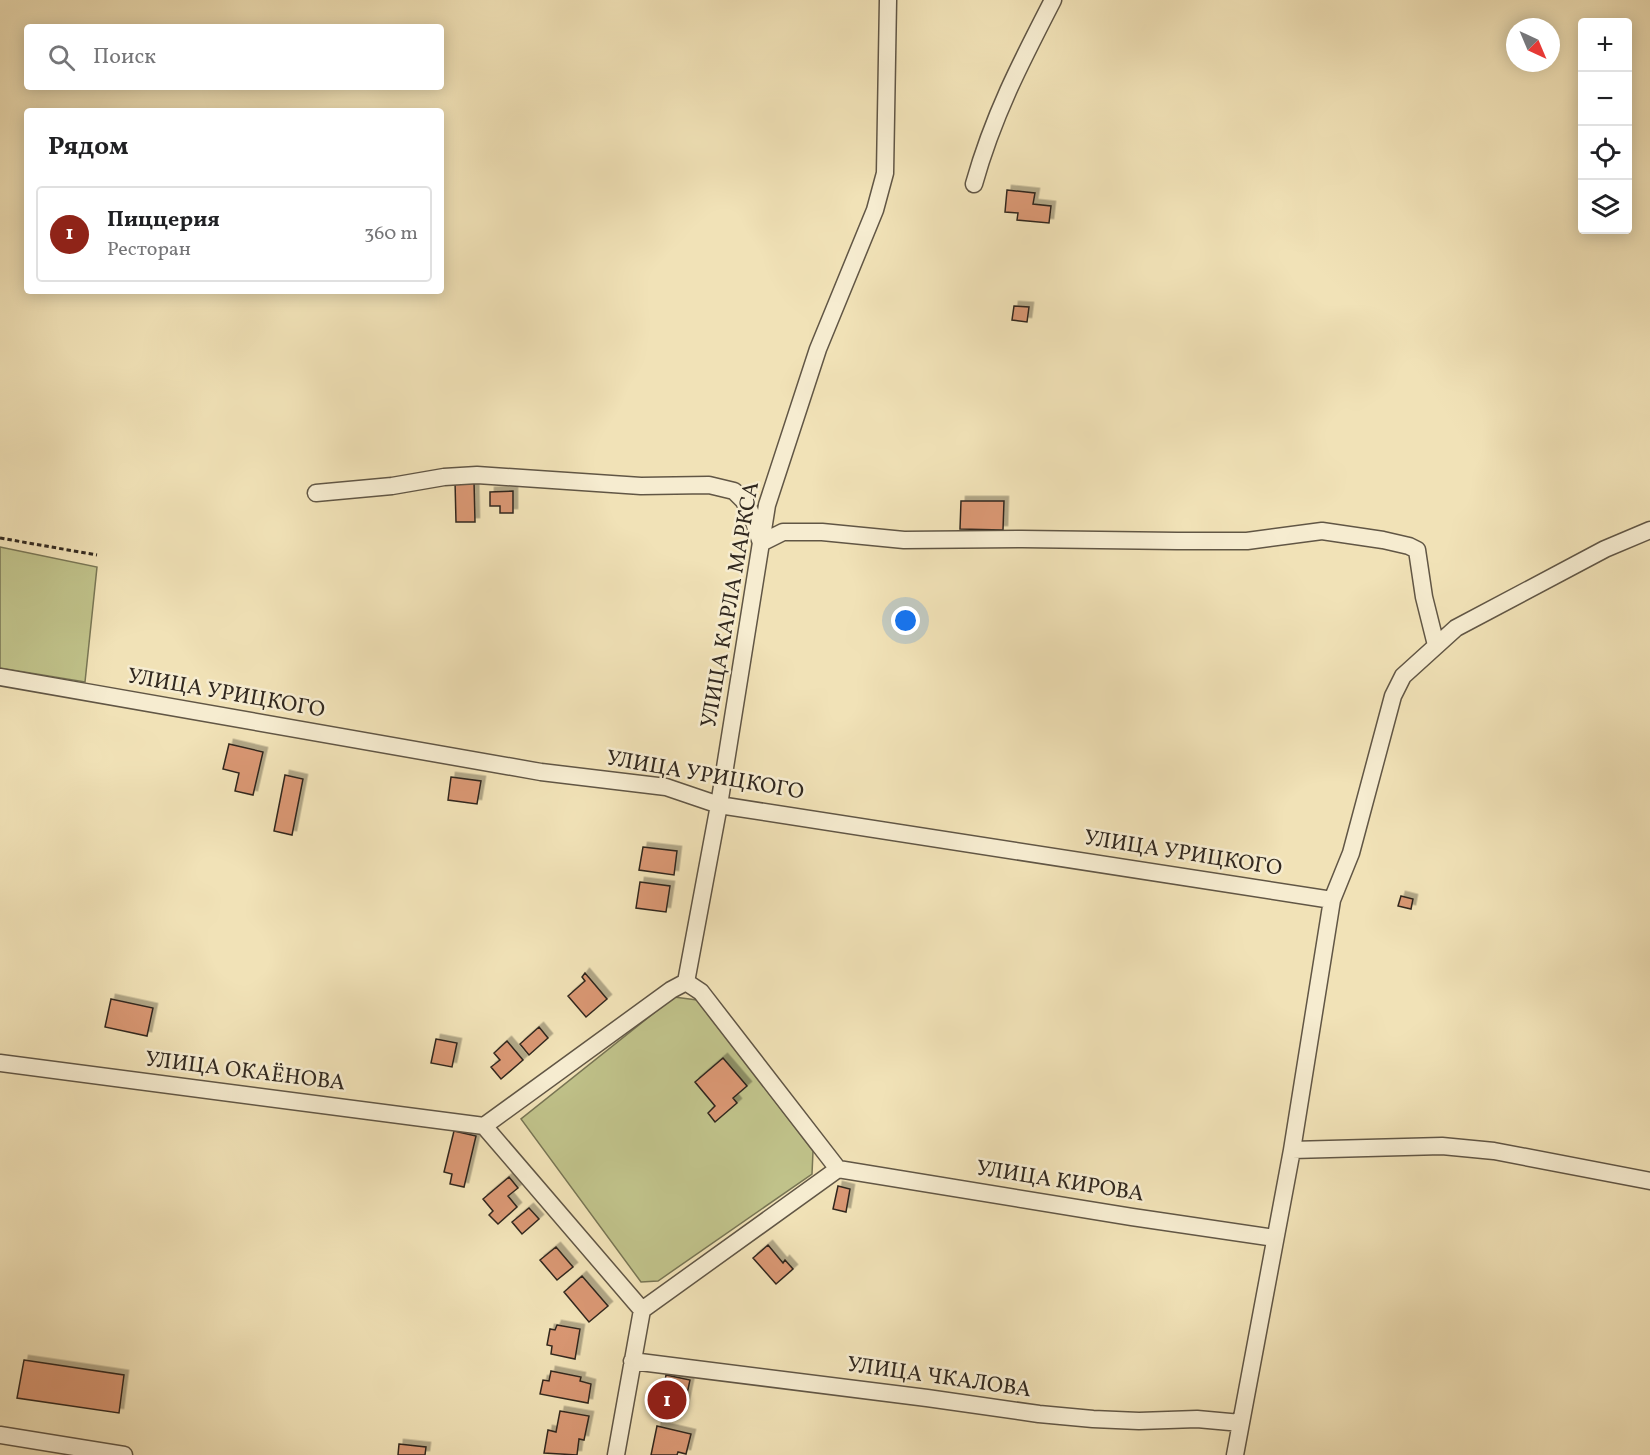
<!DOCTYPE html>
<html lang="ru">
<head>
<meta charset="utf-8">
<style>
	body { margin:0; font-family:Vollkorn,serif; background:#f6f6f6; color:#202124 }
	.controls { position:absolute; right:18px; top:18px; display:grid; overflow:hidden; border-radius:6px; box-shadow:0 3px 15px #0003 }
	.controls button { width:54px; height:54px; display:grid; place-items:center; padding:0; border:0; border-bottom:2px solid #e0e0e0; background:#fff; color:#202124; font:30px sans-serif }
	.compass { position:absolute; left:1506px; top:18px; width:54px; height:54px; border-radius:50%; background:#fff; box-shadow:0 3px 15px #0003; rotate:136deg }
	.you { position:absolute; left:906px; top:621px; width:21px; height:21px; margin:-15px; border:4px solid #fff; border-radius:50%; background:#1a73e8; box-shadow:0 0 0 9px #1a73e833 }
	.badge { display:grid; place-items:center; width:39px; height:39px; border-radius:50%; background:#8f2418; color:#fff; font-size:20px; font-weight:700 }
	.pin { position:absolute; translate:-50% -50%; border:3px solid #fff; box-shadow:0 2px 6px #0006 }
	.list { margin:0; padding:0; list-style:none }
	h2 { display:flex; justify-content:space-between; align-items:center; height:78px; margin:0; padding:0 24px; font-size:26px }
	h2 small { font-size:20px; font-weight:400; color:#757577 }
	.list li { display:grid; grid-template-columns:39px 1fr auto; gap:18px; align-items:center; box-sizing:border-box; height:96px; margin:0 12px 12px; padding:0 12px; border:2px solid #e0e0e0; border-radius:6px }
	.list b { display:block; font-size:22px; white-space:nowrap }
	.list p { margin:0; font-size:20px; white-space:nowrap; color:#757577 }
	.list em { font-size:20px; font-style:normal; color:#757577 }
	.icon { flex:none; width:33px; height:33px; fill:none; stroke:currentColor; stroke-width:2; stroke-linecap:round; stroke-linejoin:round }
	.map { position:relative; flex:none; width:1650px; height:1455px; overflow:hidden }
	.search { position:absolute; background:#fff; box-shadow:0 3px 15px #0003; left:24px; top:24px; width:420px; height:66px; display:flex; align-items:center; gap:15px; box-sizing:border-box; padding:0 21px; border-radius:6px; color:#757577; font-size:22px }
	.panel { position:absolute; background:#fff; box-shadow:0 3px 15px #0003; left:24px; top:108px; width:420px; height:186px; border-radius:6px }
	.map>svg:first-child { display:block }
	.green { fill:#c0c28a; stroke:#787554; stroke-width:1.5 }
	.building { fill:#d99773; stroke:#31281f; stroke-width:1.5; filter:url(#shadow) }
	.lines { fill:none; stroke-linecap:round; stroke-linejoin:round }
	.street-casing { stroke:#615645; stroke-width:19 }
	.path { stroke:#31281f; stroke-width:3; stroke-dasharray:4.5 3; stroke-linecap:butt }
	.street { stroke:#f6ecd0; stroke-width:16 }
	.labels { text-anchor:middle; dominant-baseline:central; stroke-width:5; stroke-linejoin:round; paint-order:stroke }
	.street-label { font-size:22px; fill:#31281f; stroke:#f6ecd0 }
</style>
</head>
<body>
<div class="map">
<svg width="1650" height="1455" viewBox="0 0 1650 1455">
	<defs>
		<filter id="shadow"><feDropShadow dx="4.5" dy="-4.5" stdDeviation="0" flood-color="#0004"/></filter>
	</defs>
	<rect width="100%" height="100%" fill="#f1e2b7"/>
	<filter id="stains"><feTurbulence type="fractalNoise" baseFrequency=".00333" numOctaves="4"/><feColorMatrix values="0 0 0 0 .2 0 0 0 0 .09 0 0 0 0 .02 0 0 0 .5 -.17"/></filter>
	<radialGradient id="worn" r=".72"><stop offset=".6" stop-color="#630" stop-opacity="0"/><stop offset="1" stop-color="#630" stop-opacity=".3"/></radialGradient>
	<path class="green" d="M 0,547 L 97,567 L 85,682 L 0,668 Z
		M 674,997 L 697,1000 L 813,1151 L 812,1174 L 658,1281 L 641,1282 L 521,1119 Z"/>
	<path class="building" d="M 1007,190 L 1035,193 L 1033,204 L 1051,206 L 1049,223 L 1017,220 L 1018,213 L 1005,212 Z
		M 1014,306 L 1029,307 L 1027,322 L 1012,320 Z
		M 455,481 L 474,481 L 475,522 L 456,522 Z
		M 513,491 L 513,513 L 500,513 L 500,506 L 490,506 L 490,492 Z
		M 961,501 L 1004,501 L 1003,530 L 960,529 Z
		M 229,744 L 263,752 L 253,795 L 235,791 L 239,773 L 223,769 Z
		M 285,775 L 303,779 L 292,835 L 274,831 Z
		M 451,777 L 481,781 L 477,804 L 448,800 Z
		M 643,847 L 677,851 L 674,875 L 639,870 Z
		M 640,882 L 670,886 L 666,912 L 636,908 Z
		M 1401,896 L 1413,899 L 1411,909 L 1398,906 Z
		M 585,973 L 607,999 L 586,1017 L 568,996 L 585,981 L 582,977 Z
		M 111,999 L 153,1008 L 147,1036 L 105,1027 Z
		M 539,1027 L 548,1038 L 529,1055 L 520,1044 Z
		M 436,1039 L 457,1043 L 452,1067 L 431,1063 Z
		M 507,1041 L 523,1060 L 501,1079 L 491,1067 L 500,1060 L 494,1053 Z
		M 723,1058 L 747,1086 L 733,1098 L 737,1103 L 715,1122 L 708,1113 L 715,1106 L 695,1082 Z
		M 454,1131 L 476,1136 L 464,1187 L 450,1184 L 452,1174 L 444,1172 Z
		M 509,1177 L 518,1188 L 508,1196 L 517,1207 L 498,1224 L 489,1215 L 493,1211 L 483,1199 Z
		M 838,1186 L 850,1189 L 846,1212 L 833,1209 Z
		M 529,1208 L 539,1219 L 522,1234 L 512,1222 Z
		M 768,1245 L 783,1263 L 785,1260 L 793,1269 L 776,1284 L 753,1258 Z
		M 556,1247 L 573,1267 L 557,1280 L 540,1260 Z
		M 582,1276 L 608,1306 L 589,1322 L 564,1292 Z
		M 557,1325 L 580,1329 L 575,1359 L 551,1354 L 552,1346 L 547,1345 L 550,1329 L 555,1330 Z
		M 24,1360 L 124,1375 L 119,1413 L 17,1398 Z
		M 551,1371 L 581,1377 L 580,1381 L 591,1384 L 588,1403 L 540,1394 L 543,1380 L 549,1381 Z
		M 666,1375 L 690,1380 L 684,1408 L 658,1402 L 663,1381 L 665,1381 Z
		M 560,1411 L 589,1416 L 584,1440 L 579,1439 L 577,1455 L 544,1453 L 548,1430 L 556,1432 Z
		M 657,1426 L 691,1434 L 686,1454 L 678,1452 L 677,1455 L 651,1455 Z
		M 399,1444 L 426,1447 L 425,1455 L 398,1455 Z"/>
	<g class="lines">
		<defs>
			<path id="street" d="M 974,184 C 993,116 1021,62 1053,0
				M 316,493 L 392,486 L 444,477 L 477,475 L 641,486 L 709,485 L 734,491 L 743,500 L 750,511 L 761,543 L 783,532 L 822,532 L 904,540 L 1022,539 L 1177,541 L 1247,541 L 1322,531 L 1383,540 L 1409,546 L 1417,550 L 1424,597 L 1436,645
				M 0,677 L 541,772 L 666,787 L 719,805 L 1332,900
				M 686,982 L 719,805 L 767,505 L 818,349 L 875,210 L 885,173 L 888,0
				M 0,1063 L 484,1126
				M 1292,1150 L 1442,1146 L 1494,1151 L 1650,1181
				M 838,1169 L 1132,1217 L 1275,1238
				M 642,1310 L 484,1126 L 671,990 L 686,982 L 701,992 L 838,1169
				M 642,1310 L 838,1169
				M 632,1361 L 927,1398 L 1039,1414 L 1093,1419 L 1139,1421 L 1197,1419 L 1241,1423
				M 0,1435 L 124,1455
				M 616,1455 L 642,1310
				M 1235,1455 L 1292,1150 L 1332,900 L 1351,853 L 1393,696 L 1403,676 L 1456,628 L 1605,549 L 1650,530"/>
		</defs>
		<use href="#street" class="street-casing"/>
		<path class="path" d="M 0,538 L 97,555"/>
		<use href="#street" class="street"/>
	</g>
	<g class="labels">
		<g class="street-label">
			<text transform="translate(731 605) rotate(-80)">УЛИЦА КАРЛА МАРКСА</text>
			<text transform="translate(226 694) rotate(10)">УЛИЦА УРИЦКОГО</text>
			<text transform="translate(705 776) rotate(10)">УЛИЦА УРИЦКОГО</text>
			<text transform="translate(1183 854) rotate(9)">УЛИЦА УРИЦКОГО</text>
			<text transform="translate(245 1072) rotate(7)">УЛИЦА ОКАЁНОВА</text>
			<text transform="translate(1060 1182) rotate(9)">УЛИЦА КИРОВА</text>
			<text transform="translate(939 1378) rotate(8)">УЛИЦА ЧКАЛОВА</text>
		</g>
	</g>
	<rect width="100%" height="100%" filter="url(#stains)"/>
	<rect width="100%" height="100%" fill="url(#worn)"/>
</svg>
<div class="controls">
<button>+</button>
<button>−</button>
<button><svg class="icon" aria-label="locate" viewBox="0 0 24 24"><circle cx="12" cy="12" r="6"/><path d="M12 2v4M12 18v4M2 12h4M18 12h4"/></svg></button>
<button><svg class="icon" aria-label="layers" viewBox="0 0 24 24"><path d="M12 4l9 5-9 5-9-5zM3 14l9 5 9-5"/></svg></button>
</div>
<svg class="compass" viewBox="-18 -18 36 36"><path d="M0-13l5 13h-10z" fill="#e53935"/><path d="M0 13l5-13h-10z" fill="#757577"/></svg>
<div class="you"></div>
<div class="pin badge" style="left:667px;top:1400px">1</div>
<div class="search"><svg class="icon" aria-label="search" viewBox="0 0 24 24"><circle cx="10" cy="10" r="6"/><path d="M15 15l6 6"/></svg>Поиск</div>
<section class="panel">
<h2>Рядом<small></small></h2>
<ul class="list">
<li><span class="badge">1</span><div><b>Пиццерия</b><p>Ресторан</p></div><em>360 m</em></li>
</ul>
</section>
</div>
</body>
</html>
